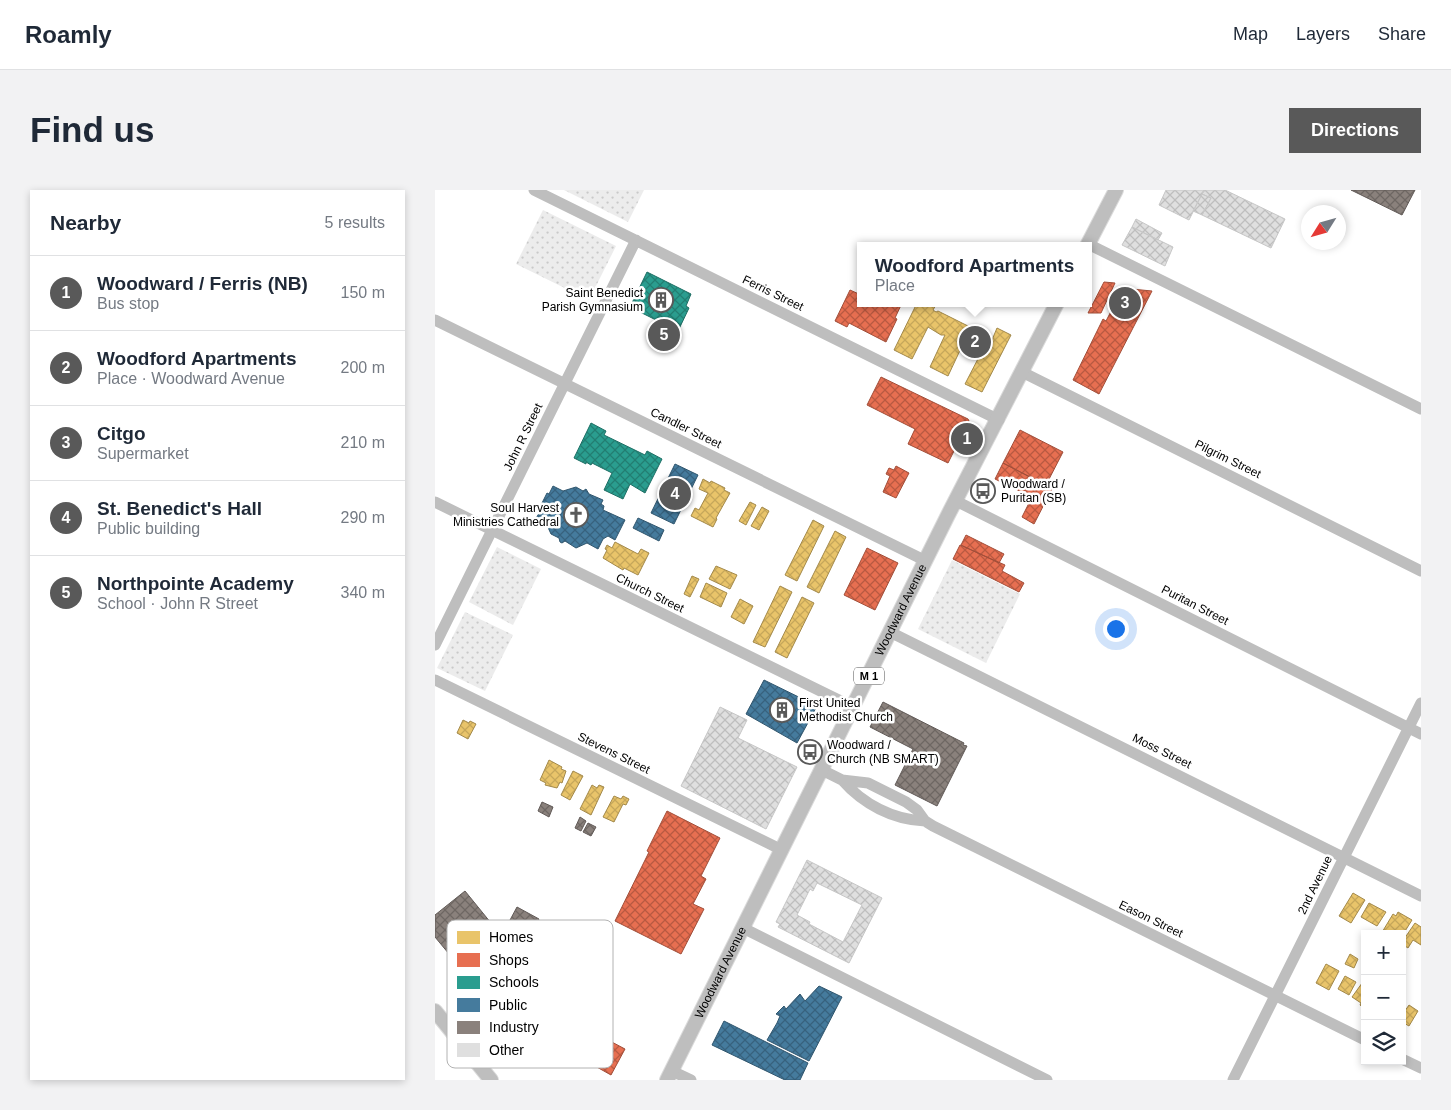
<!DOCTYPE html>
<html lang="en">
<head>
<meta charset="utf-8">
<style>
	body { margin:0; font-family:Helvetica,sans-serif; background:#f2f2f3; color:#1f2937 }
	.controls { position:absolute; right:15px; bottom:15px; display:grid; overflow:hidden; border-radius:0px; box-shadow:0 2px 8px #0003 }
	.controls button { width:45px; height:45px; display:grid; place-items:center; padding:0; border:0; border-bottom:1px solid #e0e1e3; background:#fff; color:#1f2937; font:25px sans-serif }
	.compass { position:absolute; left:866px; top:15px; width:45px; height:45px; border-radius:50%; background:#fff; box-shadow:0 2px 8px #0003; rotate:233deg }
	.you { position:absolute; left:680px; top:438px; width:18px; height:18px; margin:-12px; border:4px solid #fff; border-radius:50%; background:#1a73e8; box-shadow:0 0 0 8px #1a73e833 }
	.badge { display:grid; place-items:center; width:32px; height:32px; border-radius:50%; background:#595959; color:#fff; font-size:16px; font-weight:700 }
	.pin { position:absolute; translate:-50% -50%; border:2px solid #fff; box-shadow:0 1px 5px #0006 }
	.popup { position:absolute; left:422px; top:52px; width:235px; height:65px; box-sizing:border-box; display:grid; place-content:center; border-radius:0px; background:#fff; filter:drop-shadow(0 1px 4px #0005); font-size:16px; white-space:nowrap; color:#747a83 }
	.popup b { font-size:19px; color:#1f2937 }
	.popup::after { content:''; position:absolute; left:50%; top:100%; margin-left:-10px; border:10px solid transparent; border-top-color:#fff }
	.list { margin:0; padding:0; list-style:none }
	h2 { display:flex; justify-content:space-between; align-items:center; height:65px; margin:0; padding:0 20px; font-size:21px }
	h2 small { font-size:16px; font-weight:400; color:#747a83 }
	.list li { display:grid; grid-template-columns:32px 1fr auto; gap:15px; align-items:center; box-sizing:border-box; height:75px; padding:0 20px; border-top:1px solid #e0e1e3 }
	.list b { display:block; font-size:19px; white-space:nowrap }
	.list p { margin:0; font-size:16px; white-space:nowrap; color:#747a83 }
	.list em { font-size:16px; font-style:normal; color:#747a83 }
	.icon { flex:none; width:28px; height:28px; fill:none; stroke:currentColor; stroke-width:2; stroke-linecap:round; stroke-linejoin:round }
	.map { position:relative; flex:none; width:986px; height:890px; overflow:hidden; border-radius:0px }
	header { display:flex; align-items:center; gap:30px; box-sizing:border-box; height:70px; padding:0 25px; background:#fff; border-bottom:1px solid #e0e1e3 }
	header strong { font-size:24px }
	nav { display:flex; gap:28px; margin-inline-start:auto; font-size:18px }
	.intro { display:flex; align-items:center; justify-content:space-between; box-sizing:border-box; height:120px; padding:0 30px }
	h1 { margin:0; font-size:35px }
	.button { padding:12px 22px; border-radius:0px; background:#595959; color:#fff; font-size:18px; font-weight:700 }
	main { display:flex; gap:30px; padding:0 30px }
	aside { flex:1; background:#fff; border-radius:0px; box-shadow:0 2px 8px #0003 }
	.map>svg:first-child { display:block }
	.grass { fill:url(#grass-dots) }
	.homes { fill:url(#homes-cross-hatch); stroke:#a3894a }
	.shops { fill:url(#shops-cross-hatch); stroke:#a24e39 }
	.schools { fill:url(#schools-cross-hatch); stroke:#1d6e64 }
	.public { fill:url(#public-cross-hatch); stroke:#30566e }
	.industry { fill:url(#industry-cross-hatch); stroke:#615a57 }
	.building { fill:url(#building-cross-hatch); stroke:#c7c7c7; fill-rule:evenodd }
	.lines { fill:none; stroke-linecap:round; stroke-linejoin:round }
	.major-casing { stroke:#dbdbdb; stroke-width:16 }
	.minor { stroke:#bebebe; stroke-width:11 }
	.major { stroke:#bebebe; stroke-width:14 }
	.labels { text-anchor:middle; dominant-baseline:central; stroke-width:5; stroke-linejoin:round; paint-order:stroke }
	.shield { fill:#fff; stroke:#4c4c4c; stroke-width:1 }
	.shield-label { font-size:11px; font-weight:bold; fill:#000 }
	.poi-label { font-size:12px; fill:#000; stroke:#fff; text-anchor:start }
	.street-label { font-size:12px; fill:#000; stroke:#fff }
	.key { fill:#fff; stroke:#b2b2b2; stroke-width:1 }
	.key-label { font-size:14px; fill:#000 }
</style>
</head>
<body>
<header>
<strong>Roamly</strong>
<nav><a>Map</a><a>Layers</a><a>Share</a></nav>
</header>
<div class="intro"><h1>Find us</h1><a class="button">Directions</a></div>
<main>
<aside>
<h2>Nearby<small>5 results</small></h2>
<ul class="list">
<li><span class="badge">1</span><div><b>Woodward / Ferris (NB)</b><p>Bus stop</p></div><em>150 m</em></li>
<li><span class="badge">2</span><div><b>Woodford Apartments</b><p>Place · Woodward Avenue</p></div><em>200 m</em></li>
<li><span class="badge">3</span><div><b>Citgo</b><p>Supermarket</p></div><em>210 m</em></li>
<li><span class="badge">4</span><div><b>St. Benedict's Hall</b><p>Public building</p></div><em>290 m</em></li>
<li><span class="badge">5</span><div><b>Northpointe Academy</b><p>School · John R Street</p></div><em>340 m</em></li>
</ul>
</aside>
<div class="map">
<svg width="986" height="890" viewBox="0 0 986 890">
	<defs>
		<pattern id="grass-dots" width="8" height="8" patternUnits="userSpaceOnUse" patternTransform="scale(1.25)"><rect width="8" height="8" fill="#ececec"/><path d="M2 2h.1M6 6h.1" fill="none" stroke="#c9c9c9" stroke-width="1.8" stroke-linecap="round"/></pattern>
		<pattern id="homes-cross-hatch" width="8" height="8" patternUnits="userSpaceOnUse" patternTransform="scale(1.25)"><rect width="8" height="8" fill="#e9c46a"/><path d="M0 0l8 8M0 8l8-8" fill="none" stroke="#c6a75a"/></pattern>
		<pattern id="shops-cross-hatch" width="8" height="8" patternUnits="userSpaceOnUse" patternTransform="scale(1.25)"><rect width="8" height="8" fill="#e76f51"/><path d="M0 0l8 8M0 8l8-8" fill="none" stroke="#b95941"/></pattern>
		<pattern id="schools-cross-hatch" width="8" height="8" patternUnits="userSpaceOnUse" patternTransform="scale(1.25)"><rect width="8" height="8" fill="#2a9d8f"/><path d="M0 0l8 8M0 8l8-8" fill="none" stroke="#227e72"/></pattern>
		<pattern id="public-cross-hatch" width="8" height="8" patternUnits="userSpaceOnUse" patternTransform="scale(1.25)"><rect width="8" height="8" fill="#457b9d"/><path d="M0 0l8 8M0 8l8-8" fill="none" stroke="#37627e"/></pattern>
		<pattern id="industry-cross-hatch" width="8" height="8" patternUnits="userSpaceOnUse" patternTransform="scale(1.25)"><rect width="8" height="8" fill="#8a817c"/><path d="M0 0l8 8M0 8l8-8" fill="none" stroke="#6e6763"/></pattern>
		<pattern id="building-cross-hatch" width="8" height="8" patternUnits="userSpaceOnUse" patternTransform="scale(1.25)"><rect width="8" height="8" fill="#dfdfdf"/><path d="M0 0l8 8M0 8l8-8" fill="none" stroke="#bebebe"/></pattern>
	</defs>
	<rect width="100%" height="100%" fill="#fff"/>
	<path class="grass" d="M 129,0 L 209,0 L 193,32 Z
		M 108,20 L 181,56 L 154,110 L 81,74 Z
		M 62,357 L 106,379 L 78,435 L 34,412 Z
		M 517,370 L 585,404 L 551,473 L 483,439 Z
		M 30,422 L 78,445 L 50,501 L 2,478 Z"/>
	<path class="homes" d="M 482,113 L 502,113 L 498,120 L 501,122 L 503,121 L 553,146 L 552,147 L 557,150 L 562,138 L 576,145 L 547,202 L 530,194 L 546,163 L 541,162 L 528,154 L 513,186 L 495,177 L 510,145 L 506,145 L 493,137 L 477,169 L 459,160 Z
		M 268,289 L 275,293 L 276,291 L 290,298 L 289,300 L 295,303 L 281,328 L 282,329 L 278,337 L 256,326 L 260,318 L 264,320 L 273,303 L 264,299 Z
		M 315,312 L 321,315 L 311,335 L 304,331 Z
		M 327,317 L 334,321 L 324,340 L 316,336 Z
		M 378,330 L 389,336 L 362,391 L 350,385 Z
		M 400,341 L 411,347 L 384,403 L 372,397 Z
		M 180,352 L 203,364 L 206,359 L 214,363 L 203,385 L 189,378 L 188,380 L 168,368 L 172,360 L 170,359 L 172,355 L 177,358 Z
		M 281,376 L 302,385 L 295,399 L 274,389 Z
		M 257,386 L 264,389 L 255,407 L 249,404 Z
		M 271,393 L 292,403 L 286,417 L 265,407 Z
		M 345,396 L 357,402 L 330,457 L 318,452 Z
		M 367,407 L 379,413 L 352,468 L 340,462 Z
		M 305,409 L 318,416 L 309,434 L 296,427 Z
		M 28,530 L 34,533 L 35,531 L 41,534 L 33,549 L 22,543 Z
		M 114,570 L 127,577 L 126,579 L 131,581 L 127,593 L 125,592 L 122,598 L 110,595 L 111,593 L 105,590 Z
		M 138,581 L 148,586 L 135,610 L 126,605 Z
		M 157,595 L 162,598 L 164,595 L 169,597 L 156,625 L 145,619 Z
		M 179,606 L 186,609 L 188,606 L 194,609 L 191,615 L 188,614 L 179,632 L 168,627 Z
		M 918,703 L 930,710 L 916,733 L 904,726 Z
		M 934,713 L 951,722 L 942,736 L 926,727 Z
		M 963,722 L 977,730 L 967,746 L 967,744 L 946,744 L 958,724 L 961,726 Z
		M 980,733 L 986,737 L 986,755 L 978,750 L 973,758 L 967,754 L 967,752 Z
		M 915,764 L 923,769 L 919,778 L 910,774 Z
		M 891,774 L 904,781 L 894,800 L 881,793 Z
		M 910,786 L 921,792 L 914,805 L 903,799 Z
		M 930,789 L 930,817 L 929,818 L 925,815 L 926,813 L 917,807 Z
		M 974,815 L 983,821 L 974,836 L 967,832 L 967,825 Z"/>
	<path class="shops" d="M 669,92 L 680,93 L 666,123 L 653,123 Z
		M 686,98 L 717,101 L 664,204 L 638,190 L 668,129 L 671,131 L 685,104 Z
		M 415,100 L 426,105 L 426,113 L 467,113 L 460,128 L 462,129 L 451,152 L 414,133 L 412,137 L 400,131 Z
		M 446,187 L 533,229 L 534,231 L 513,273 L 473,254 L 480,239 L 432,215 Z
		M 585,240 L 628,262 L 611,295 L 568,273 Z
		M 568,273 L 617,299 L 599,334 L 587,327 L 597,307 L 560,289 Z
		M 461,276 L 474,283 L 461,308 L 448,302 L 455,286 L 451,284 L 454,278 L 459,280 Z
		M 531,345 L 569,364 L 564,373 L 526,355 Z
		M 525,355 L 570,375 L 567,381 L 589,393 L 584,402 L 518,369 Z
		M 432,358 L 463,373 L 440,420 L 409,405 Z
		M 232,621 L 285,648 L 266,686 L 271,689 L 258,714 L 269,719 L 246,764 L 180,731 L 214,662 L 212,661 Z
		M 173,850 L 190,859 L 176,885 L 160,876 Z"/>
	<path class="schools" d="M 212,82 L 256,104 L 251,116 L 254,118 L 243,141 L 195,117 Z
		M 156,233 L 171,241 L 169,245 L 210,265 L 212,261 L 227,269 L 210,303 L 195,294 L 188,309 L 169,300 L 177,283 L 157,273 L 156,275 L 151,272 L 151,274 L 139,268 Z"/>
	<path class="public" d="M 240,274 L 263,285 L 239,334 L 216,323 Z
		M 118,296 L 128,301 L 141,297 L 148,301 L 151,299 L 154,304 L 168,310 L 166,314 L 169,316 L 168,320 L 190,330 L 180,350 L 173,346 L 168,349 L 163,359 L 152,353 L 141,358 L 130,351 L 127,353 L 125,352 L 124,348 L 116,344 L 111,333 L 101,328 L 105,322 L 103,321 L 112,303 L 114,304 Z
		M 203,328 L 229,340 L 224,351 L 198,338 Z
		M 329,490 L 382,516 L 362,553 L 311,524 Z
		M 384,796 L 407,807 L 374,871 L 332,850 L 342,833 L 345,826 L 341,824 L 349,816 L 351,819 L 365,804 L 370,811 Z
		M 289,831 L 373,873 L 365,890 L 350,890 L 277,855 Z"/>
	<path class="industry" d="M 916,0 L 980,0 L 967,25 Z
		M 448,512 L 529,553 L 528,555 L 532,556 L 502,616 L 460,595 L 478,559 L 435,537 Z
		M 107,612 L 118,617 L 114,627 L 103,621 Z
		M 145,627 L 151,631 L 146,641 L 140,638 Z
		M 153,633 L 161,637 L 156,646 L 148,642 Z
		M 30,701 L 56,733 L 53,735 L 58,738 L 40,770 L 34,766 L 36,764 L 28,771 L 35,780 L 28,786 L 16,772 L 19,770 L 0,747 L 0,725 Z
		M 82,717 L 104,729 L 68,796 L 46,784 Z
		M 52,788 L 68,796 L 41,846 L 28,830 Z"/>
	<path class="building" d="M 731,0 L 769,0 L 754,30 L 724,15 Z
		M 769,0 L 790,0 L 850,29 L 836,58 L 767,25 L 776,8 L 767,4 Z
		M 767,4 L 776,8 L 767,25 L 758,21 Z
		M 701,29 L 727,43 L 723,50 L 697,37 Z
		M 697,37 L 738,57 L 730,76 L 687,55 Z
		M 285,517 L 312,530 L 303,548 L 362,577 L 331,639 L 246,596 Z
		M 372,670 L 447,708 L 414,773 L 343,737 L 345,734 L 341,732 ZM 382,693 L 427,715 L 408,752 L 374,734 L 375,732 L 362,725 L 375,699 L 378,701 Z"/>
	<g class="lines">
		<defs>
			<g id="major">
				<path d="M 652,56 L 681,0"/>
				<path d="M 0,821 L 56,890"/>
				<path id="s1" d="M 232,890 L 513,325 L 622,113"/>
			</g>
		</defs>
		<use href="#major" class="major-casing"/>
		<path class="minor" d="M 99,0 L 564,230
			M 653,54 L 986,219
			M 0,130 L 491,371
			M 587,182 L 986,381
			M 521,311 L 986,544
			M 0,312 L 418,517
			M 455,442 L 986,706
			M 0,455 L 201,50
			M 0,490 L 347,660
			M 387,580 L 407,590 L 433,593 L 471,612 L 482,620 L 490,631 L 498,636 L 930,850
			M 407,590 C 428,614 458,630 490,631
			M 308,738 L 612,890
			M 967,869 L 986,878
			M 237,881 L 256,890
			M 798,890 L 986,513"/>
		<use href="#major" class="major"/>
	</g>
	<defs>
		<symbol id="building-ring" viewBox="-11 -11 22 22"><circle r="9.5" fill="#fff" stroke="#595959" stroke-width="1.5"/><path d="M-4-6H4V6H1V3H-1V6H-4ZM-2.5-4.3h1.7v1.8h-1.7ZM.8-4.3h1.7v1.8H.8ZM-2.5-1h1.7V.8h-1.7ZM.8-1h1.7V.8H.8Z" fill="#595959"/></symbol>
		<symbol id="bus-ring" viewBox="-11 -11 22 22"><circle r="9.5" fill="#fff" stroke="#595959" stroke-width="1.5"/><path d="M-5-6H5V4H4V6H2V4H-2V6H-4V4H-5ZM-3.5-4V0h7V-4ZM-3.5 1.2v1.5H-2V1.2ZM2 1.2v1.5H3.5V1.2Z" fill="#595959"/></symbol>
		<symbol id="church-ring" viewBox="-11 -11 22 22"><circle r="9.5" fill="#fff" stroke="#595959" stroke-width="1.5"/><path d="M-1.2-6h2.4v3.5h3.3v2.4h-3.3V6h-2.4V-.1h-3.3v-2.4h3.3Z" fill="#595959"/></symbol>
	</defs>
	<g fill-rule="evenodd">
		<use href="#building-ring" x="212" y="96" width="28" height="28"/>
		<use href="#bus-ring" x="534" y="287" width="28" height="28"/>
		<use href="#church-ring" x="127" y="311" width="28" height="28"/>
		<use href="#building-ring" x="333" y="506" width="28" height="28"/>
		<use href="#bus-ring" x="361" y="548" width="28" height="28"/>
	</g>
	<g class="labels">
		<rect class="shield" x="419" y="477.5" width="30" height="17" rx="4"/>
		<g class="shield-label">
			<text x="434" y="486">M 1</text>
		</g>
		<g class="poi-label">
			<text x="208" y="103" text-anchor="end">Saint Benedict<tspan x="208" dy="14">Parish Gymnasium</tspan></text>
			<text x="566" y="294">Woodward /<tspan x="566" dy="14">Puritan (SB)</tspan></text>
			<text x="124" y="318" text-anchor="end">Soul Harvest<tspan x="124" dy="14">Ministries Cathedral</tspan></text>
			<text x="364" y="513">First United<tspan x="364" dy="14">Methodist Church</tspan></text>
			<text x="392" y="555">Woodward /<tspan x="392" dy="14">Church (NB SMART)</tspan></text>
		</g>
		<g class="street-label">
			<text transform="translate(338 103) rotate(26)">Ferris Street</text>
			<text transform="translate(251 238) rotate(26)">Candler Street</text>
			<text transform="translate(88 247) rotate(-64)">John R Street</text>
			<text transform="translate(793 269) rotate(26)">Pilgrim Street</text>
			<text transform="translate(215 403) rotate(26)">Church Street</text>
			<text transform="translate(760 415) rotate(27)">Puritan Street</text>
			<text stroke="none"><textPath href="#s1" startOffset="525">Woodward Avenue</textPath></text>
			<text transform="translate(727 561) rotate(26)">Moss Street</text>
			<text transform="translate(179 563) rotate(26)">Stevens Street</text>
			<text transform="translate(880 695) rotate(-64)">2nd Avenue</text>
			<text transform="translate(716 729) rotate(26)">Eason Street</text>
			<text stroke="none"><textPath href="#s1" startOffset="120">Woodward Avenue</textPath></text>
		</g>
	</g>
	<rect x="12" y="730" width="166" height="148" rx="8" class="key"/>
	<rect x="22" y="741" width="23" height="13" fill="#e9c46a"/>
	<rect x="22" y="763" width="23" height="14" fill="#e76f51"/>
	<rect x="22" y="786" width="23" height="13" fill="#2a9d8f"/>
	<rect x="22" y="808" width="23" height="14" fill="#457b9d"/>
	<rect x="22" y="831" width="23" height="13" fill="#8a817c"/>
	<rect x="22" y="853" width="23" height="14" fill="#dfdfdf"/>
	<g class="key-label">
		<text x="54" y="752">Homes</text>
		<text x="54" y="775">Shops</text>
		<text x="54" y="797">Schools</text>
		<text x="54" y="820">Public</text>
		<text x="54" y="842">Industry</text>
		<text x="54" y="865">Other</text>
	</g>
</svg>
<div class="controls">
<button>+</button>
<button>−</button>
<button><svg class="icon" aria-label="layers" viewBox="0 0 24 24"><path d="M12 4l9 5-9 5-9-5zM3 14l9 5 9-5"/></svg></button>
</div>
<svg class="compass" viewBox="-18 -18 36 36"><path d="M0-13l5 13h-10z" fill="#e53935"/><path d="M0 13l5-13h-10z" fill="#747a83"/></svg>
<div class="you"></div>
<div class="pin badge" style="left:532px;top:249px">1</div>
<div class="pin badge" style="left:540px;top:152px">2</div>
<div class="popup"><b>Woodford Apartments</b>Place</div>
<div class="pin badge" style="left:690px;top:113px">3</div>
<div class="pin badge" style="left:240px;top:304px">4</div>
<div class="pin badge" style="left:229px;top:145px">5</div>
</div>
</main>
</body>
</html>
